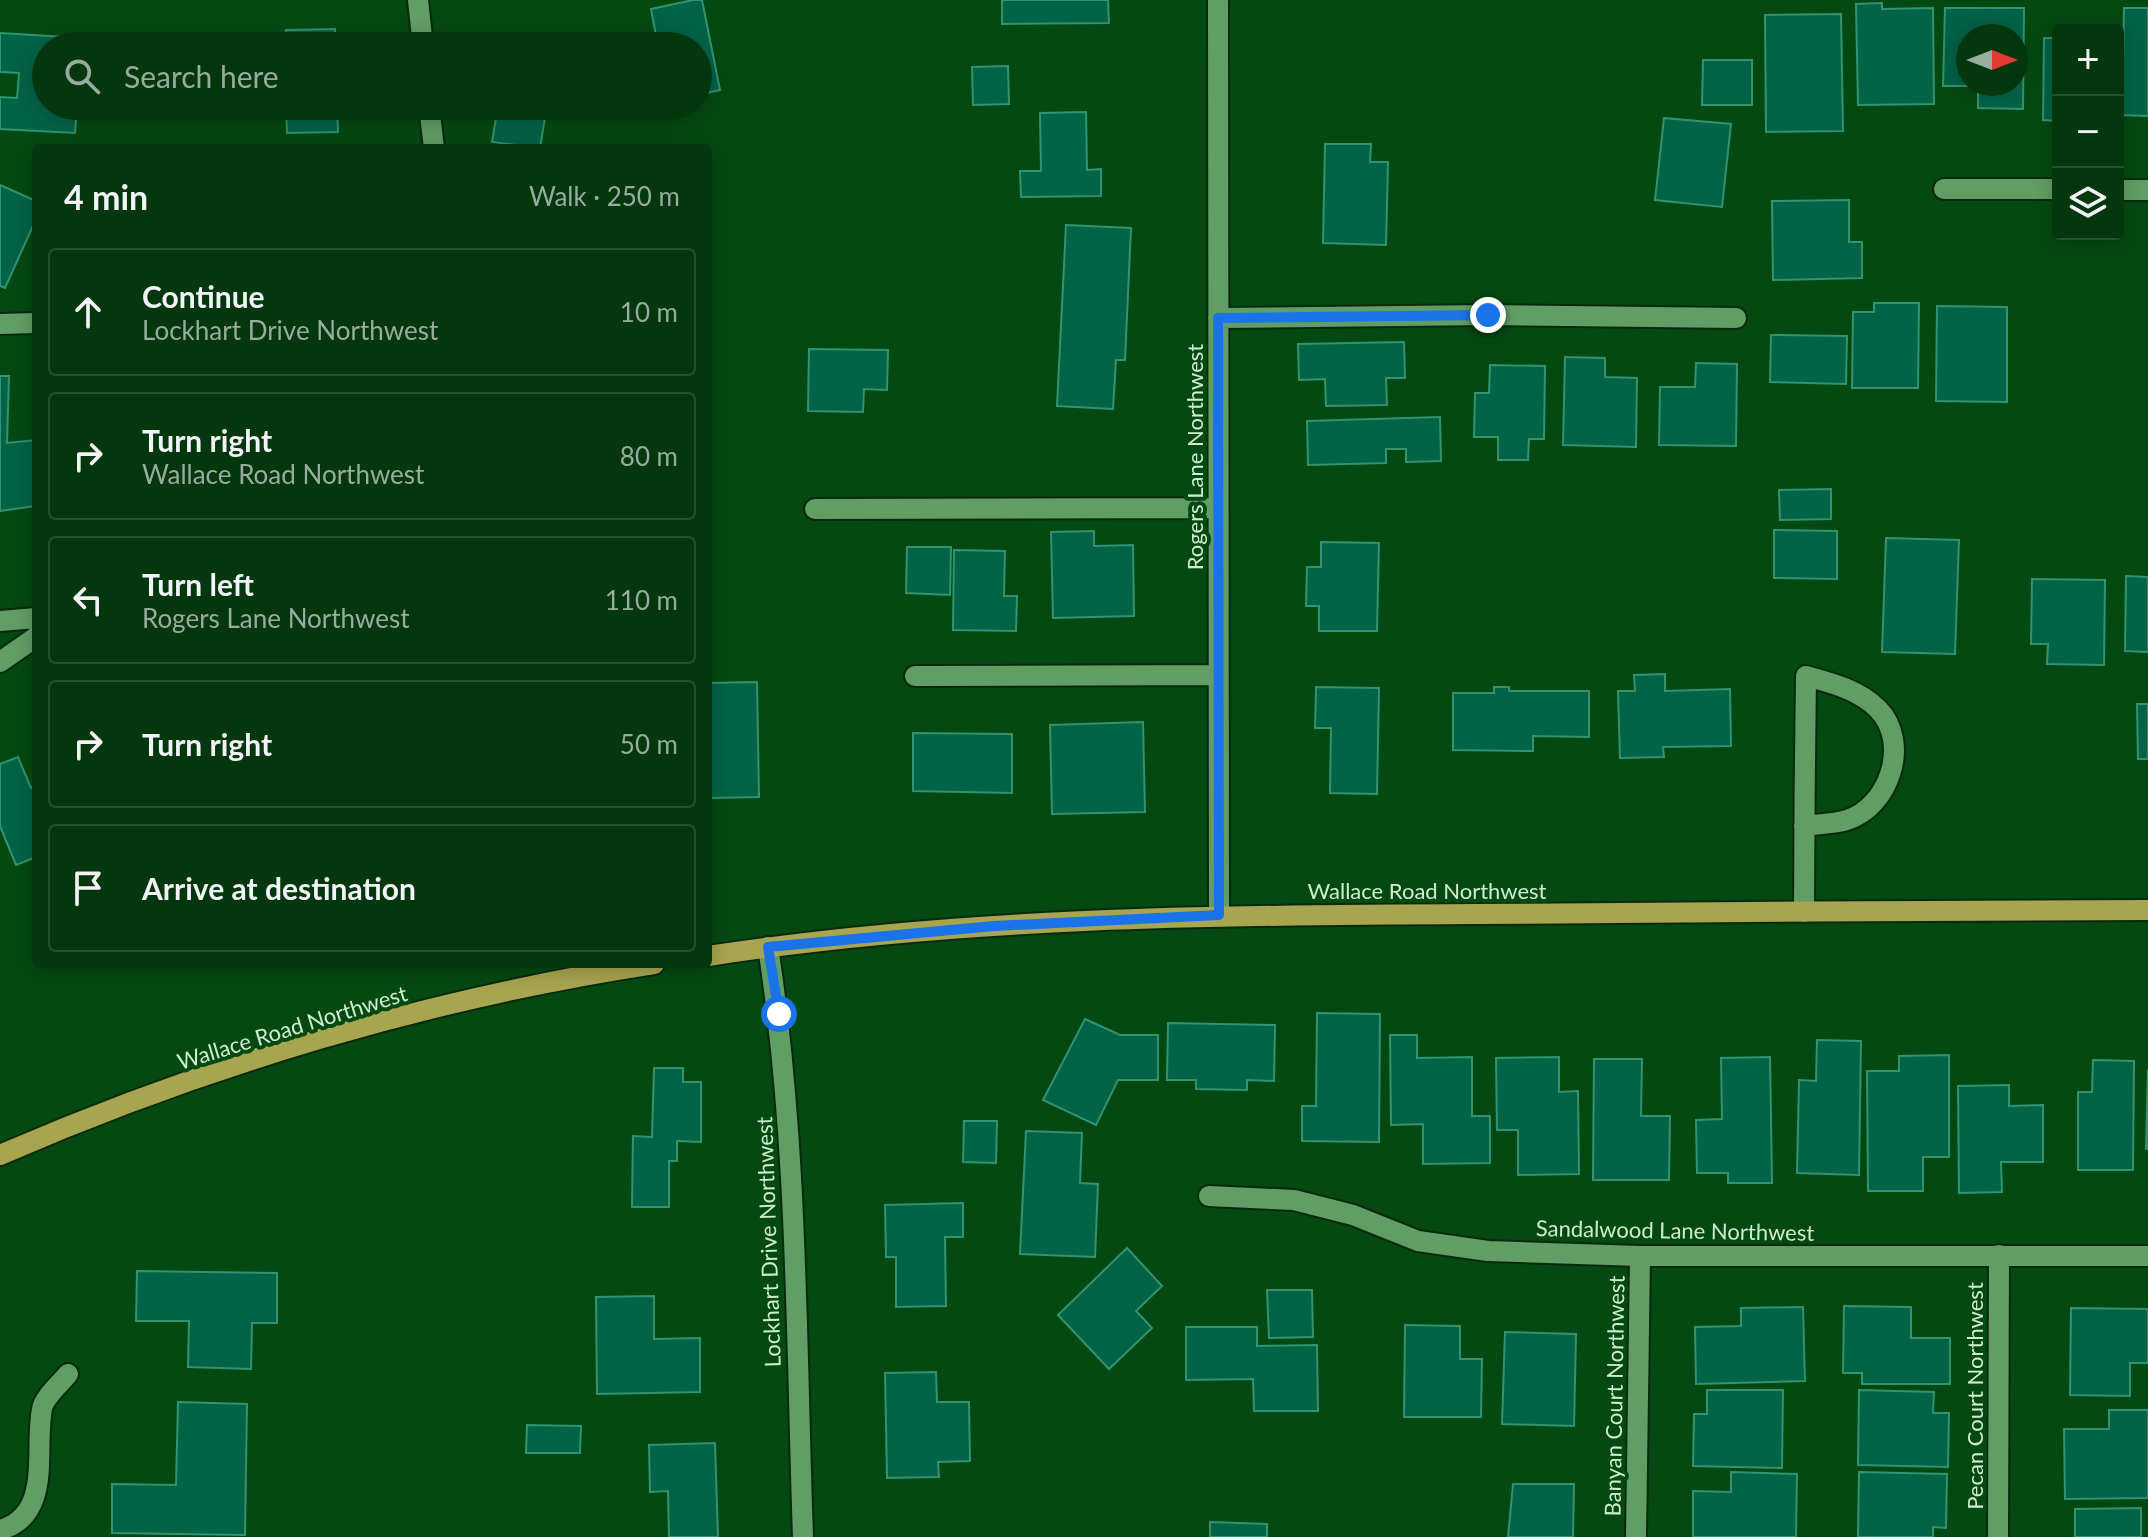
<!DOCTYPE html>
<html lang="en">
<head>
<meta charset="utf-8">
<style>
	body { margin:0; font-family:Lato,sans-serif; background:#0d3f17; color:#f1f3f6 }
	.controls { position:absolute; right:24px; top:24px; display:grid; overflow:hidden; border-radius:8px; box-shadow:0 4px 20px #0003 }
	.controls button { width:72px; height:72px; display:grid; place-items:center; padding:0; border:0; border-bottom:2px solid #25512e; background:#04370e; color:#f1f3f6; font:40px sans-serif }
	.compass { position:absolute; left:1956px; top:24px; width:72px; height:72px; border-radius:50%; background:#04370e; box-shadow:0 4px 20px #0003; rotate:90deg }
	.stop { position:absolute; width:24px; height:24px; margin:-18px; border:6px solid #1a73e8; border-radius:50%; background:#fff }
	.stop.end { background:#1a73e8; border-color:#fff; box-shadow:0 2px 8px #0008 }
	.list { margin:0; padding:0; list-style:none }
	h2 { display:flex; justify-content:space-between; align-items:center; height:104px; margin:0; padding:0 32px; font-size:34px }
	h2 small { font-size:26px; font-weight:400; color:#97ac9e }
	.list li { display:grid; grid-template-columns:52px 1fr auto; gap:24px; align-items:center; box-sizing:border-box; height:128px; margin:0 16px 16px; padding:0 16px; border:2px solid #25512e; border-radius:8px }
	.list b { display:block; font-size:30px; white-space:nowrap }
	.list p { margin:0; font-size:26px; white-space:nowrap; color:#97ac9e }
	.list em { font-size:26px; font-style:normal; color:#97ac9e }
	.icon { flex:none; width:44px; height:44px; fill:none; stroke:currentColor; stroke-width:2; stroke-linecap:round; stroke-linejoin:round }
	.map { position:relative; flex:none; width:2148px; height:1537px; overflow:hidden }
	.search { position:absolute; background:#04370e; box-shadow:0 4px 20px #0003; left:32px; top:32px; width:680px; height:88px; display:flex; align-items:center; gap:20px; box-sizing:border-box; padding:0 28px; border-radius:44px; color:#97ac9e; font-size:30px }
	.panel { position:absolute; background:#04370e; box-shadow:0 4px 20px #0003; left:32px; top:144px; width:680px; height:824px; border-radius:8px }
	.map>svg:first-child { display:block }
	.building { fill:#036347; stroke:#319370; stroke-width:2; fill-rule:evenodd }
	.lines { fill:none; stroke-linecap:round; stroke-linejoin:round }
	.minor-casing { stroke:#0a2a0e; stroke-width:24 }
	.major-casing { stroke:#0a2a0e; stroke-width:24 }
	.minor { stroke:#619e65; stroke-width:20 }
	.major { stroke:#a7a54f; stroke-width:20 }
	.route { stroke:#1a73e8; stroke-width:10 }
	.labels { text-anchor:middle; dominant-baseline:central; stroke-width:8; stroke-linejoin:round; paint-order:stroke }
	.street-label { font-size:22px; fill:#ceedce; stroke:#054912 }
</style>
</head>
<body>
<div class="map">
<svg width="2148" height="1537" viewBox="0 0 2148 1537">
	<rect width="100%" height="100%" fill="#054912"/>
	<path class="building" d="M 693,0 L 702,0 L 720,90 L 698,95 L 698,46 L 658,46 L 651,9 Z
		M 1002,0 L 1108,0 L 1109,23 L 1002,24 Z
		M 1882,3 L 1882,9 L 1933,8 L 1934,104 L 1858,105 L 1856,4 Z
		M 1945,8 L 2024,8 L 2023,109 L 1978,108 L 1978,86 L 1943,86 ZM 1968,36 L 2016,36 L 2016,84 L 1968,84 Z
		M 2124,8 L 2148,8 L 2148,116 L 2122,115 Z
		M 1841,14 L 1843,131 L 1766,132 L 1765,15 Z
		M 335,29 L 335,46 L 287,46 L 286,30 Z
		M 0,33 L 81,38 L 81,46 L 46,46 L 46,106 L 77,106 L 75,133 L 0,129 L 0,97 L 17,98 L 19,73 L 0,72 Z
		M 2044,38 L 2058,38 L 2058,121 L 2043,120 Z
		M 1703,60 L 1752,60 L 1752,105 L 1702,105 Z
		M 1008,66 L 1009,104 L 973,105 L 972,67 Z
		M 267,106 L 337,106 L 338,132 L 287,133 L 286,107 Z
		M 498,106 L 547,106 L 540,148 L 492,142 Z
		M 1086,112 L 1087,170 L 1101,169 L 1101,196 L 1021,197 L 1020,171 L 1041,171 L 1040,113 Z
		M 1664,118 L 1731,124 L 1722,207 L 1655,200 Z
		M 1325,144 L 1371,144 L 1370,162 L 1388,162 L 1386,245 L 1323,243 Z
		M 0,185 L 36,201 L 36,219 L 5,288 L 0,286 Z
		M 1849,200 L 1849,242 L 1862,242 L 1862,278 L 1773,280 L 1772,201 Z
		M 1066,225 L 1131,228 L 1125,360 L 1116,360 L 1113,409 L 1057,406 Z
		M 1874,303 L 1919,303 L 1918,388 L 1852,388 L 1853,312 L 1874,312 Z
		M 1937,306 L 2007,307 L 2007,402 L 1936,401 Z
		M 1771,335 L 1847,336 L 1846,384 L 1770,382 Z
		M 1404,342 L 1405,378 L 1386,378 L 1387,405 L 1326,406 L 1325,379 L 1299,380 L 1298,344 Z
		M 809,349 L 888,350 L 887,390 L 864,389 L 863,412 L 808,411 Z
		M 1565,357 L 1605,358 L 1605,377 L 1637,378 L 1636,447 L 1563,445 Z
		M 1696,363 L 1737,364 L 1736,446 L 1659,445 L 1660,387 L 1695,387 Z
		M 1490,365 L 1545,366 L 1544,439 L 1529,439 L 1528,460 L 1498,460 L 1498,437 L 1474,437 L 1475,393 L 1489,393 Z
		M 0,376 L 9,376 L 7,443 L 36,440 L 36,506 L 0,511 Z
		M 1440,417 L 1441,461 L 1406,462 L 1406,449 L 1386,449 L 1386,463 L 1308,465 L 1307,421 Z
		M 1831,489 L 1831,519 L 1780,520 L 1779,490 Z
		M 1774,530 L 1837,531 L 1837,579 L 1774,578 Z
		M 1094,531 L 1094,546 L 1133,545 L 1134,616 L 1053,618 L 1051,532 Z
		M 1886,538 L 1959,540 L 1955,654 L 1882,652 Z
		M 1321,542 L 1379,543 L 1377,631 L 1319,631 L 1319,606 L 1306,606 L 1307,567 L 1321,567 Z
		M 907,547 L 951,547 L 950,595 L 906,593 Z
		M 954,550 L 1005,551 L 1004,596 L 1017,596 L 1016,631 L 953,630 Z
		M 2126,576 L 2148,577 L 2148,652 L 2125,651 Z
		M 2032,579 L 2105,580 L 2104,665 L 2047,664 L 2048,644 L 2031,644 Z
		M 1665,674 L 1665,691 L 1730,689 L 1731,746 L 1663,747 L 1664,757 L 1620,758 L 1618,691 L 1635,691 L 1634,675 Z
		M 757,682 L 759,797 L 708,798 L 708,683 Z
		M 1316,687 L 1379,688 L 1377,794 L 1330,793 L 1331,728 L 1315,728 Z
		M 1494,687 L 1509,687 L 1509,691 L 1589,691 L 1589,737 L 1533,736 L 1533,751 L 1453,750 L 1453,693 L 1494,693 Z
		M 2137,704 L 2148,704 L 2148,759 L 2138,759 Z
		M 1143,722 L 1145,812 L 1052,814 L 1050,725 Z
		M 913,733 L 1012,734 L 1012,793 L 913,791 Z
		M 18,757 L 31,788 L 36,786 L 36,857 L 16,865 L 0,826 L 0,764 Z
		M 1317,1013 L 1380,1014 L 1379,1142 L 1302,1141 L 1302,1106 L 1316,1106 Z
		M 1085,1019 L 1120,1035 L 1158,1035 L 1158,1080 L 1118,1080 L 1096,1125 L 1043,1100 Z
		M 1168,1023 L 1275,1025 L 1274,1081 L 1247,1080 L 1247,1090 L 1196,1089 L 1196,1080 L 1167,1080 Z
		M 1390,1035 L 1417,1035 L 1417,1058 L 1472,1057 L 1472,1116 L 1490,1116 L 1490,1163 L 1423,1164 L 1423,1124 L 1391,1125 Z
		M 1817,1040 L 1861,1041 L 1859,1175 L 1797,1173 L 1799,1080 L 1816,1081 Z
		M 1949,1055 L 1949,1157 L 1923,1157 L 1923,1191 L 1868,1191 L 1867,1071 L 1899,1071 L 1899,1056 Z
		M 1559,1057 L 1559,1092 L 1578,1091 L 1579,1174 L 1518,1175 L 1518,1130 L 1497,1130 L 1496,1058 Z
		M 1770,1057 L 1772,1183 L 1728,1183 L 1728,1173 L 1697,1173 L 1696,1120 L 1722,1119 L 1721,1058 Z
		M 1594,1059 L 1642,1059 L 1641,1116 L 1670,1116 L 1669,1180 L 1593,1180 Z
		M 2093,1060 L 2134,1061 L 2133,1170 L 2078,1170 L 2078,1092 L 2092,1092 Z
		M 654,1068 L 683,1068 L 683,1082 L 701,1082 L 701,1142 L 677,1141 L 677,1161 L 669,1161 L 669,1207 L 632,1207 L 633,1136 L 652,1137 Z
		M 2148,1069 L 2148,1149 L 2146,1149 Z
		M 2009,1085 L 2009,1106 L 2043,1105 L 2043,1162 L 2001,1162 L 2002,1192 L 1959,1193 L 1958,1086 Z
		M 964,1121 L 997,1121 L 996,1163 L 963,1162 Z
		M 1026,1131 L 1082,1133 L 1080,1183 L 1098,1184 L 1095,1257 L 1020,1254 Z
		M 963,1203 L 963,1237 L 945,1237 L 946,1306 L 896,1307 L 896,1257 L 886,1257 L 885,1205 Z
		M 1127,1248 L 1162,1286 L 1136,1311 L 1152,1328 L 1109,1369 L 1058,1315 Z
		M 137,1271 L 277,1273 L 277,1323 L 252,1323 L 251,1369 L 188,1367 L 189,1321 L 136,1321 Z
		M 1267,1290 L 1312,1290 L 1313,1337 L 1269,1338 Z
		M 654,1296 L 654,1339 L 700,1338 L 700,1392 L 597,1394 L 596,1297 Z
		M 1844,1306 L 1911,1307 L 1911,1338 L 1950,1338 L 1950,1384 L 1862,1384 L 1862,1373 L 1843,1373 Z
		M 1803,1307 L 1805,1381 L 1696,1384 L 1695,1327 L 1741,1326 L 1741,1308 Z
		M 2071,1308 L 2148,1309 L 2148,1363 L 2130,1363 L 2130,1396 L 2070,1395 Z
		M 1405,1325 L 1460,1326 L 1460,1359 L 1482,1359 L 1481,1417 L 1404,1417 Z
		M 1186,1327 L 1257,1327 L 1257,1346 L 1317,1345 L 1318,1411 L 1254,1411 L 1253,1379 L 1186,1380 Z
		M 1505,1332 L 1576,1334 L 1574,1426 L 1502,1424 Z
		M 936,1372 L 937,1402 L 969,1402 L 970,1461 L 938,1462 L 939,1477 L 887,1478 L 885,1373 Z
		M 1707,1390 L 1783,1390 L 1782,1468 L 1693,1466 L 1694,1414 L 1707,1414 Z
		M 1859,1390 L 1934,1392 L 1933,1413 L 1949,1413 L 1948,1467 L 1858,1465 Z
		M 178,1402 L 247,1404 L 245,1535 L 112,1533 L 112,1484 L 176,1485 Z
		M 2109,1410 L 2148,1410 L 2148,1498 L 2065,1499 L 2064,1429 L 2109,1429 Z
		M 527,1425 L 581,1426 L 580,1453 L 526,1453 Z
		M 715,1443 L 718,1537 L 669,1537 L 668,1491 L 650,1492 L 649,1445 Z
		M 1731,1472 L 1797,1474 L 1796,1537 L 1693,1537 L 1693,1491 L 1731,1492 Z
		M 1859,1472 L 1947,1474 L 1946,1528 L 1933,1527 L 1933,1537 L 1858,1537 Z
		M 1513,1484 L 1574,1484 L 1573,1537 L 1508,1537 Z
		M 2141,1508 L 2141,1537 L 2075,1537 L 2075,1509 Z
		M 1210,1522 L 1267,1524 L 1267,1537 L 1210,1537 Z"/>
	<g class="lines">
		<defs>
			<path id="minor" d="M 418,0 L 423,46
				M 1218,0 L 1219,915
				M 429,106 L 434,148
				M 1944,189 L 2058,189
				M 2118,190 L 2148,190
				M 1218,318 L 1488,315 L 1736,318
				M 0,324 L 36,323
				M 815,509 L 1218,508
				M 0,621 L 36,618
				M 0,662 L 36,637
				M 915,676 L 1218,675
				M 1804,826 C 1817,824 1834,824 1847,820 C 1889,807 1911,743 1878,709 C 1859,690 1832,683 1806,676 C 1805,755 1804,833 1804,912
				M 768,947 C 798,1142 796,1340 803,1537
				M 1209,1196 L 1294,1200 L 1353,1215 L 1418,1241 L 1488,1251 L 1640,1256 L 2148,1256
				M 0,1530 C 53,1515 34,1451 42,1409 C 44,1397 60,1384 68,1374
				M 1636,1537 L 1640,1256
				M 1998,1537 L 1999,1255"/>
			<path id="major" d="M 708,956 C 961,917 1218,915 1474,914 C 1699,912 1923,911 2148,910
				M 0,1155 C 207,1065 431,998 654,964"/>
		</defs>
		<use href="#minor" class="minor-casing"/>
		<use href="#major" class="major-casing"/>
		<use href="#minor" class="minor"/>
		<use href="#major" class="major"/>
	</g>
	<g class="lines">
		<path class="route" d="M 779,1014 L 768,947 L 994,926 L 1219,915 L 1218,318 L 1488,315"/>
	</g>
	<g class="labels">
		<g class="street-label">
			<text transform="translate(1194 457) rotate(-90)">Rogers Lane Northwest</text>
			<text x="1427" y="890">Wallace Road Northwest</text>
			<text transform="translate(292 1027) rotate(-17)">Wallace Road Northwest</text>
			<text transform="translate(1675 1230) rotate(1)">Sandalwood Lane Northwest</text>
			<text transform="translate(768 1242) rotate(-92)">Lockhart Drive Northwest</text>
			<text transform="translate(1614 1396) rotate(-89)">Banyan Court Northwest</text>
			<text transform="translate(1974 1396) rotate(-90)">Pecan Court Northwest</text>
		</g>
	</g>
</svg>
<div class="controls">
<button>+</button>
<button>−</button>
<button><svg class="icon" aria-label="layers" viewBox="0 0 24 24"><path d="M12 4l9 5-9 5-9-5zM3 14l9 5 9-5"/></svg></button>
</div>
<svg class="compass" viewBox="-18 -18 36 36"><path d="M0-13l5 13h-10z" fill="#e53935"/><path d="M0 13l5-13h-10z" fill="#97ac9e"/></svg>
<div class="stop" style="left:779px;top:1014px"></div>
<div class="stop end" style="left:1488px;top:315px"></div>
<div class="search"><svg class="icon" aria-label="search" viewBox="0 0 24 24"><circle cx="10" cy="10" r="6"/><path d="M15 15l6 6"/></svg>Search here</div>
<section class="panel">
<h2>4 min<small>Walk · 250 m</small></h2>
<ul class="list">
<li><svg class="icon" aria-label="ahead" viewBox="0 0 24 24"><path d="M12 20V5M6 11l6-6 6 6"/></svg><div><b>Continue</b><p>Lockhart Drive Northwest</p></div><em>10 m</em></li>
<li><svg class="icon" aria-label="right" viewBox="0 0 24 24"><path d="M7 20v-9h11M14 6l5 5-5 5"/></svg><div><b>Turn right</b><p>Wallace Road Northwest</p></div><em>80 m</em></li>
<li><svg class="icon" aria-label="left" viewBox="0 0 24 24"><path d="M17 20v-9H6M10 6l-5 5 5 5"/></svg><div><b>Turn left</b><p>Rogers Lane Northwest</p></div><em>110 m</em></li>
<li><svg class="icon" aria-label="right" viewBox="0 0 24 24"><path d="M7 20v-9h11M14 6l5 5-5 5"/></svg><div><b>Turn right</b></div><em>50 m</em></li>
<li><svg class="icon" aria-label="arrive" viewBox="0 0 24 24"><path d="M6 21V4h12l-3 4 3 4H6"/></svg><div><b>Arrive at destination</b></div></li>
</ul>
</section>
</div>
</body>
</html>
